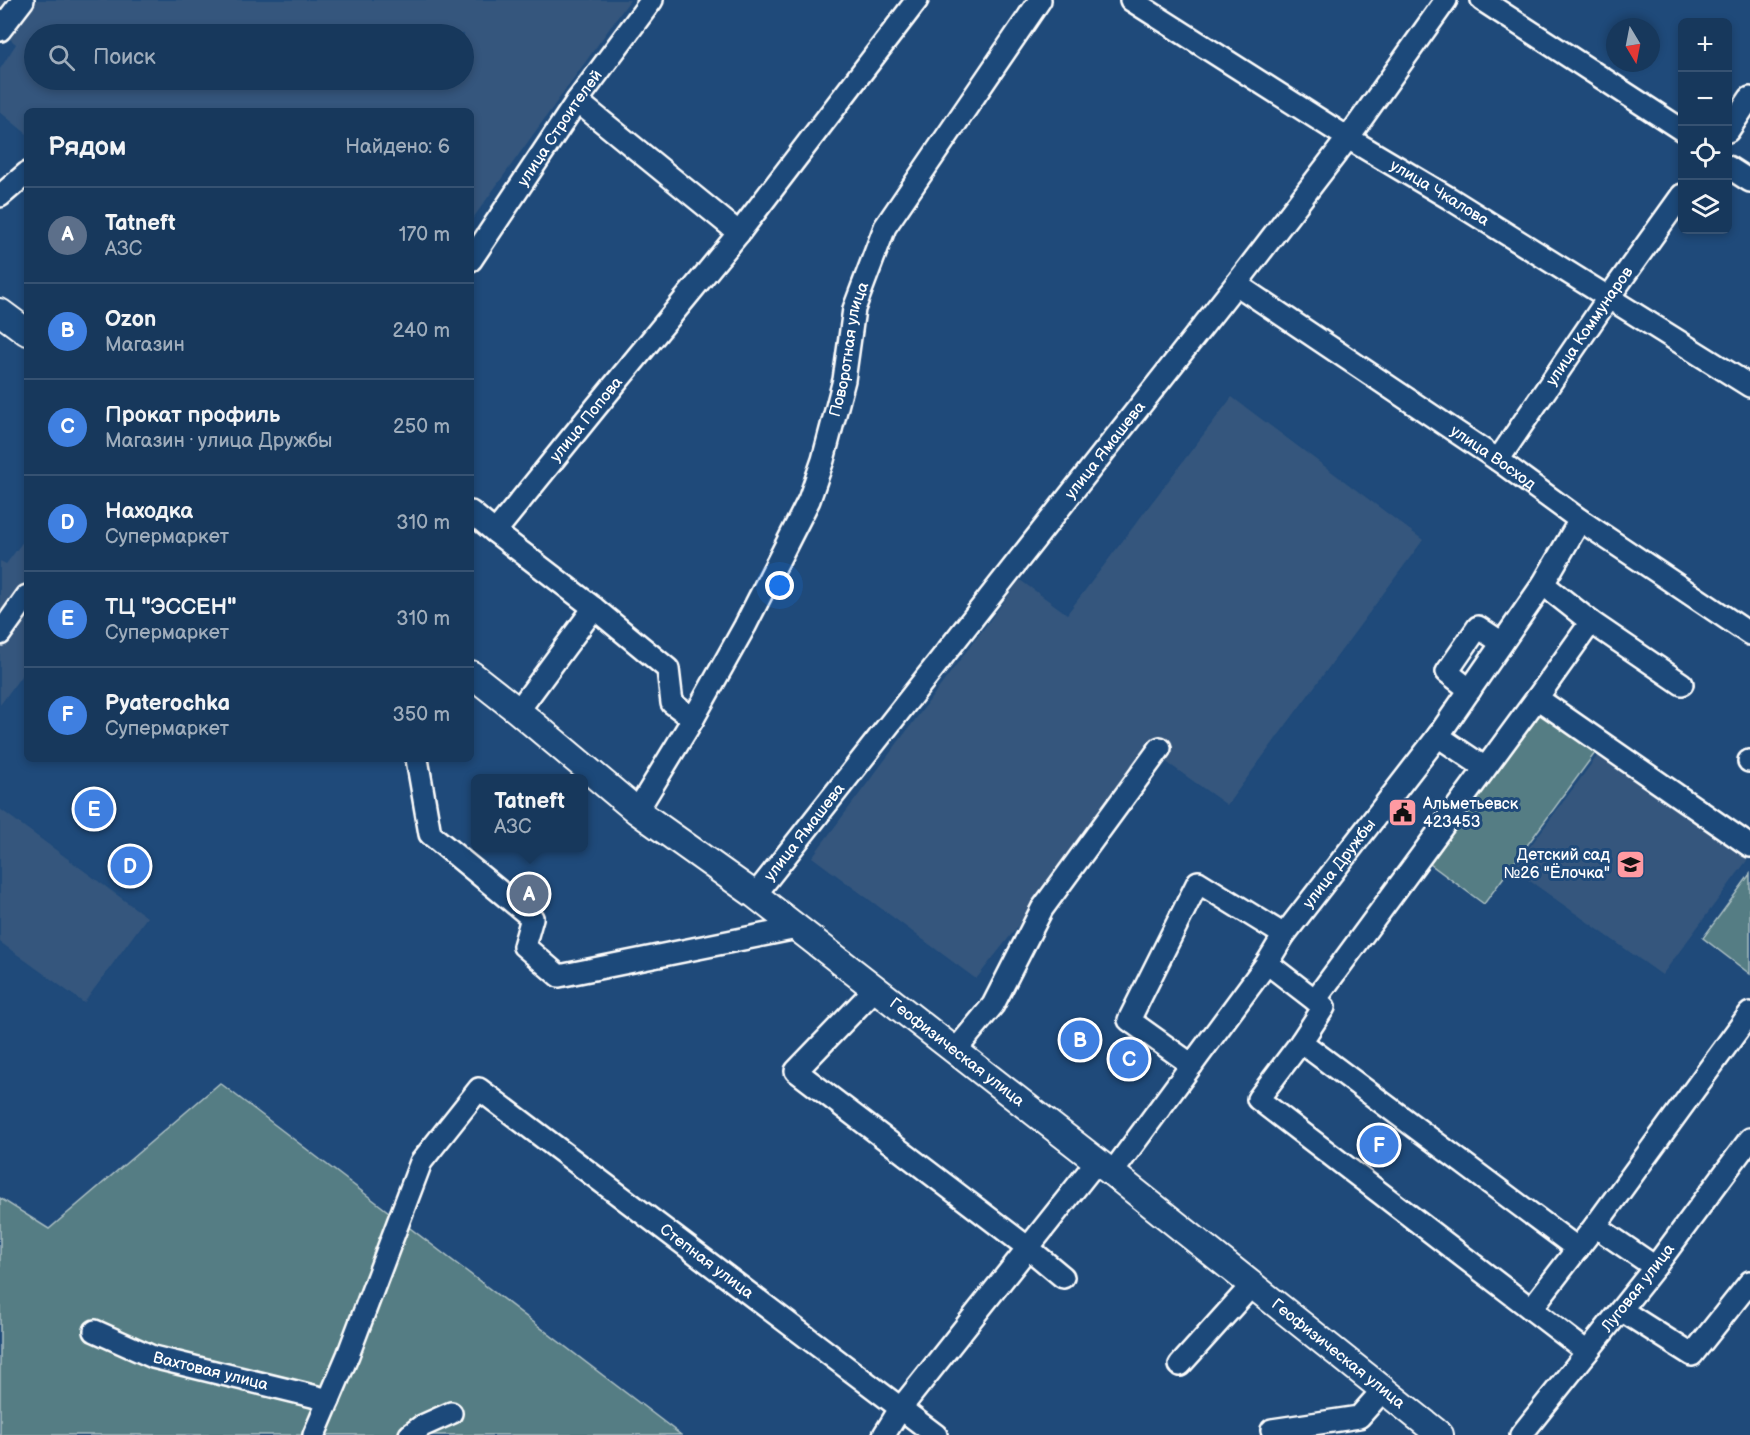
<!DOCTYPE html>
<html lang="ru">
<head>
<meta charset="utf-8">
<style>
	body { margin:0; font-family:"Balsamiq Sans",sans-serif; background:#244365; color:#f1f3f6 }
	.controls { position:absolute; right:18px; top:18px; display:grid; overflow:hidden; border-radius:9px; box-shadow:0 3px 9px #0003 }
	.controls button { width:54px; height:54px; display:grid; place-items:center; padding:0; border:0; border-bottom:2px solid #365272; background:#17385c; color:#f1f3f6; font:30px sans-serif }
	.compass { position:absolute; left:1606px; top:18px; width:54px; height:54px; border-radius:50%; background:#17385c; box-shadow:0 3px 9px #0003; rotate:170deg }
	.you { position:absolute; left:780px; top:586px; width:21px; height:21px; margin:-15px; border:4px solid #fff; border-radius:50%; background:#1a73e8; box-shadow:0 0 0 9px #1a73e833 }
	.badge { display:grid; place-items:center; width:39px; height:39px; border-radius:50%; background:#8bbbb9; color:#fff; font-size:20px; font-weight:700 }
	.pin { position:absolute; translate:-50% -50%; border:3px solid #fff; box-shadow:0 2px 6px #0006 }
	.popup { position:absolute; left:471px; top:774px; width:117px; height:78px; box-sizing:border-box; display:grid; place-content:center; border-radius:9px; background:#17385c; filter:drop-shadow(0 2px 4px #0005); font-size:20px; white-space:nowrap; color:#9eacbb }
	.popup b { font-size:22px; color:#f1f3f6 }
	.popup::after { content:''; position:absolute; left:50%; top:100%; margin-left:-12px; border:12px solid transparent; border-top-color:#17385c }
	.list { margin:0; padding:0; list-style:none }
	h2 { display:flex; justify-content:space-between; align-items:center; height:78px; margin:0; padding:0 24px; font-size:26px }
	h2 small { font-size:20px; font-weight:400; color:#9eacbb }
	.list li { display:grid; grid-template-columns:39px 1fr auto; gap:18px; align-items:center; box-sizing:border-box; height:96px; padding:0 24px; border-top:2px solid #365272 }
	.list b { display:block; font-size:22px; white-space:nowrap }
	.list p { margin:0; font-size:20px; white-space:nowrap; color:#9eacbb }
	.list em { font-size:20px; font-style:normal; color:#9eacbb }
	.icon { flex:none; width:33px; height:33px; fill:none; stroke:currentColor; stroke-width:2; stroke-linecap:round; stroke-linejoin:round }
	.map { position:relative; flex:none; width:1750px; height:1435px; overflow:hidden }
	.search { position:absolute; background:#17385c; box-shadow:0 3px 9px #0003; left:24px; top:24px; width:450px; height:66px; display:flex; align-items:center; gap:15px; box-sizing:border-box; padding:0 21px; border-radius:33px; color:#9eacbb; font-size:22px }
	.panel { position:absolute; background:#17385c; box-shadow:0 3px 9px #0003; left:24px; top:108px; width:450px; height:654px; border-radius:9px }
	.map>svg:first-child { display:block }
	.built { fill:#34567d; fill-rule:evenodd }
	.green { fill:#557d84; stroke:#aabec2; stroke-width:1.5 }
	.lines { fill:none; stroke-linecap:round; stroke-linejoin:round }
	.minor-casing { stroke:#fff; stroke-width:26 }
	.major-casing { stroke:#fff; stroke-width:30 }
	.minor { stroke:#1f4a7a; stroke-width:21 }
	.major { stroke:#1f4a7a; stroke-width:26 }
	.labels { text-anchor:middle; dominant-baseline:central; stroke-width:6; stroke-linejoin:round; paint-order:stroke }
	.street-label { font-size:16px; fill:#fff; stroke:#1f4a7a }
	.poi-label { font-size:16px; fill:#fff; stroke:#1f4a7a; text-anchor:start }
</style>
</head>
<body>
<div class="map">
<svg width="1750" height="1435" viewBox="0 0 1750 1435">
	<rect width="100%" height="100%" fill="#1f4a7a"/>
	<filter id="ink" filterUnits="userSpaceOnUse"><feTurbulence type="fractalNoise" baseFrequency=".0167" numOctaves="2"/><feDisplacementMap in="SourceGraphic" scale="12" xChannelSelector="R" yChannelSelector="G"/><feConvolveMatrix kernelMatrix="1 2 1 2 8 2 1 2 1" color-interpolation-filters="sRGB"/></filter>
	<g filter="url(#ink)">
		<path class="built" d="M 0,0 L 630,0 L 471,221 L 471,111 L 27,111 L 27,134 L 0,112 L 0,69 L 16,44 L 0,31 ZM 34,34 L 464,34 L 464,80 L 34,80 Z
			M 1232,397 L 1423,540 L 1227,805 L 1155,754 L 976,979 L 812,857 L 1020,580 L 1067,614 Z
			M 27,536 L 27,668 L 0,705 L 0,561 L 6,564 Z
			M 1598,755 L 1748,859 L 1662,975 L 1513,869 Z
			M 0,809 L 147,917 L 84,1003 L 0,942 Z"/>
		<path class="green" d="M 1541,713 L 1595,753 L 1484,904 L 1430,864 Z
			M 1750,874 L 1750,974 L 1703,938 Z
			M 220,1083 L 681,1435 L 0,1435 L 0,1198 L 49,1229 Z"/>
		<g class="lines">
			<defs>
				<g id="minor">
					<path id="s1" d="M 1131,0 L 1348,138 L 1449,198 L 1750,386"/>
					<path d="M 1482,0 L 1682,130"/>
					<path d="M 0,30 L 23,0"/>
					<path d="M 577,101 L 739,233"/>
					<path d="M 1728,131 L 1750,98"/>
					<path d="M 1728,167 L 1750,181"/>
					<path d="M 0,196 L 27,173"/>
					<path id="s2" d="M 471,260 L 577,101 L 652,0"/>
					<path id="s3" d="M 1236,284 L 1498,460 L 1580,520 L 1750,634"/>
					<path id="s4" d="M 1498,460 L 1609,297 L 1682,195"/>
					<path d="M 471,512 L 495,532"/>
					<path d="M 1591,622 L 1682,684"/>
					<path d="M 0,634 L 27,596"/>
					<path d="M 1470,690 L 1447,672 L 1478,627 L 1502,643"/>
					<path d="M 1537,698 L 1591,622 L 1543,584"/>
					<path d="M 518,711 L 594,608"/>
					<path id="s5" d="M 693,719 L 745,626 L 809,500 L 823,460 L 844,380 L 854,309 L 885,227 L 1040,0"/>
					<path d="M 1438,736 L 1485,768"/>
					<path d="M 417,759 L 430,834 L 532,918 L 524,946 L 559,976 L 797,928"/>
					<path d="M 1749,761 L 1750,761"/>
					<path id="s6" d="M 637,811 L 693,719 L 672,703 L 668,669 L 594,608 L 495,532 L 597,406 L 739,233 L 917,0"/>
					<path id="s7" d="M 755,895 L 1236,284 L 1348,138 L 1446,0"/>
					<path d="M 1267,963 L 1324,1007 L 1301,1042 L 1258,1099 L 1587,1352"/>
					<path d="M 875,989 L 796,1071 L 1027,1247 L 1063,1277"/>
					<path d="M 1315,1000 L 1537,698 L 1750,846"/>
					<path d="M 1301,1042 L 1578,1249"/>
					<path d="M 955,1051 L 993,1005 L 1042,909 L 1160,748"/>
					<path d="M 1192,1065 L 1129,1020 L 1198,882 L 1284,935"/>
					<path id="s8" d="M 1112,1173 L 1267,963 L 1284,935 L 1438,736 L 1543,584 L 1580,520"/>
					<path d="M 1595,1226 L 1655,1267"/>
					<path d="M 1531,1309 L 1595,1226 L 1750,1013"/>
					<path d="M 1621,1310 L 1692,1355 L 1750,1282"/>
					<path id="s9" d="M 95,1331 L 153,1357 L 329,1400"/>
					<path d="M 1180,1365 L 1252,1285"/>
					<path d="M 1272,1430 L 1359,1417 L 1383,1390"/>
					<path id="s10" d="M 314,1435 L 348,1355 L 421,1162 L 479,1089 L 936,1435"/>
					<path d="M 410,1435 L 422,1426 L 451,1413"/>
					<path d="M 884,1435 L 900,1409 L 1097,1161"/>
					<path id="s11" d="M 1521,1435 L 1655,1267 L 1750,1139"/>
				</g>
				<g id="major">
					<path d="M 0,312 L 27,332"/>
					<path id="s12" d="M 471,674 L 518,711 L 637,811 L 755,895 L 1112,1173 L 1440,1435"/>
				</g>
			</defs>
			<use href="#minor" class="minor-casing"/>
			<use href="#major" class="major-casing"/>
			<use href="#minor" class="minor"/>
			<use href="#major" class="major"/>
		</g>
	</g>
	<defs>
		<symbol id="civic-square" viewBox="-11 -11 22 22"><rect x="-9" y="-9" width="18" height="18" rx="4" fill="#ff9aa2" stroke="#1f4a7a"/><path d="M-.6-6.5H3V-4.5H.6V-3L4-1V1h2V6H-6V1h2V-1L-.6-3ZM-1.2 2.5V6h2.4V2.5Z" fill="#111"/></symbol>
		<symbol id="school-square" viewBox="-11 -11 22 22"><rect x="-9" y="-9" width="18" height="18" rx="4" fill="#ff9aa2" stroke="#1f4a7a"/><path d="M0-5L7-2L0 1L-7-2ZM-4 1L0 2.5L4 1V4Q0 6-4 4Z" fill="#111"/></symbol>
	</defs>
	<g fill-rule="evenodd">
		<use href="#civic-square" x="1386" y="796" width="33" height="33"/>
		<use href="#school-square" x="1614" y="848" width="33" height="33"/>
	</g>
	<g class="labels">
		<g class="street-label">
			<text stroke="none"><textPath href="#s2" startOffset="159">улица Строителей</textPath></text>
			<text stroke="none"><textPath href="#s1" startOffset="364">улица Чкалова</textPath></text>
			<text stroke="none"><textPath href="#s4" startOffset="162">улица Коммунаров</textPath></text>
			<text stroke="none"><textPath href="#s5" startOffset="404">Поворотная улица</textPath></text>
			<text stroke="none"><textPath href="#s6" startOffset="534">улица Попова</textPath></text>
			<text stroke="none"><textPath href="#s7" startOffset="566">улица Ямашева</textPath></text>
			<text stroke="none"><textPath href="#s3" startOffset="310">улица Восход</textPath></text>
			<text stroke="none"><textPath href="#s7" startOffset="80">улица Ямашева</textPath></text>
			<text stroke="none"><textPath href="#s8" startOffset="384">улица Дружбы</textPath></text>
			<text stroke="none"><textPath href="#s12" startOffset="616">Геофизическая улица</textPath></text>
			<text stroke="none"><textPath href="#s10" startOffset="672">Степная улица</textPath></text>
			<text stroke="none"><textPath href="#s11" startOffset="188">Луговая улица</textPath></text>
			<text stroke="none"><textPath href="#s12" startOffset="1102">Геофизическая улица</textPath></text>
			<text stroke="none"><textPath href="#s9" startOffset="123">Вахтовая улица</textPath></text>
		</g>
		<g class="poi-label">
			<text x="1423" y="804">Альметьевск<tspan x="1423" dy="18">423453</tspan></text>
			<text x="1610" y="855" text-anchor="end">Детский сад<tspan x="1610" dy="18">№26 "Ёлочка"</tspan></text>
		</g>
	</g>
</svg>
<div class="controls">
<button>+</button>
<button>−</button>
<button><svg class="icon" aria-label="locate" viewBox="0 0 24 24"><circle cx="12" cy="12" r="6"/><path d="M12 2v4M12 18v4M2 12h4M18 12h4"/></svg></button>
<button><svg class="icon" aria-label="layers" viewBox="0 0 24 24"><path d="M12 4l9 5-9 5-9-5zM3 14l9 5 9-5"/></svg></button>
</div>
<svg class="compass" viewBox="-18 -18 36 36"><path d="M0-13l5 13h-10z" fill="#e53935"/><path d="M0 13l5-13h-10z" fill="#9eacbb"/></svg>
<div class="you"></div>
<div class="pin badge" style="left:529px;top:894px;background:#5c6f8a">A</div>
<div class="popup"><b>Tatneft</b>АЗС</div>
<div class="pin badge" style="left:1080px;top:1040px;background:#3f7fe0">B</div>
<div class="pin badge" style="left:1129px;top:1059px;background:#3f7fe0">C</div>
<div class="pin badge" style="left:130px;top:866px;background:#3f7fe0">D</div>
<div class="pin badge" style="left:94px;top:809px;background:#3f7fe0">E</div>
<div class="pin badge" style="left:1379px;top:1145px;background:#3f7fe0">F</div>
<div class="search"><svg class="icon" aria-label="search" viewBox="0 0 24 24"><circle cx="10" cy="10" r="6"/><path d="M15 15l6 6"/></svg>Поиск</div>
<section class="panel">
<h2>Рядом<small>Найдено: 6</small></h2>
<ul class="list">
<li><span class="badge" style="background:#5c6f8a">A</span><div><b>Tatneft</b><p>АЗС</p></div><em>170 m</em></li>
<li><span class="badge" style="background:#3f7fe0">B</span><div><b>Ozon</b><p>Магазин</p></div><em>240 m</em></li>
<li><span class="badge" style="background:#3f7fe0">C</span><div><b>Прокат профиль</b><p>Магазин · улица Дружбы</p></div><em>250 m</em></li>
<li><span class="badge" style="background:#3f7fe0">D</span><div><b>Находка</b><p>Супермаркет</p></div><em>310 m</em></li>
<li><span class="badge" style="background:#3f7fe0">E</span><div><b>ТЦ &quot;ЭССЕН&quot;</b><p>Супермаркет</p></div><em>310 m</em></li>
<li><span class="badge" style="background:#3f7fe0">F</span><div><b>Pyaterochka</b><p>Супермаркет</p></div><em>350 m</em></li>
</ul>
</section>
</div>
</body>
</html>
